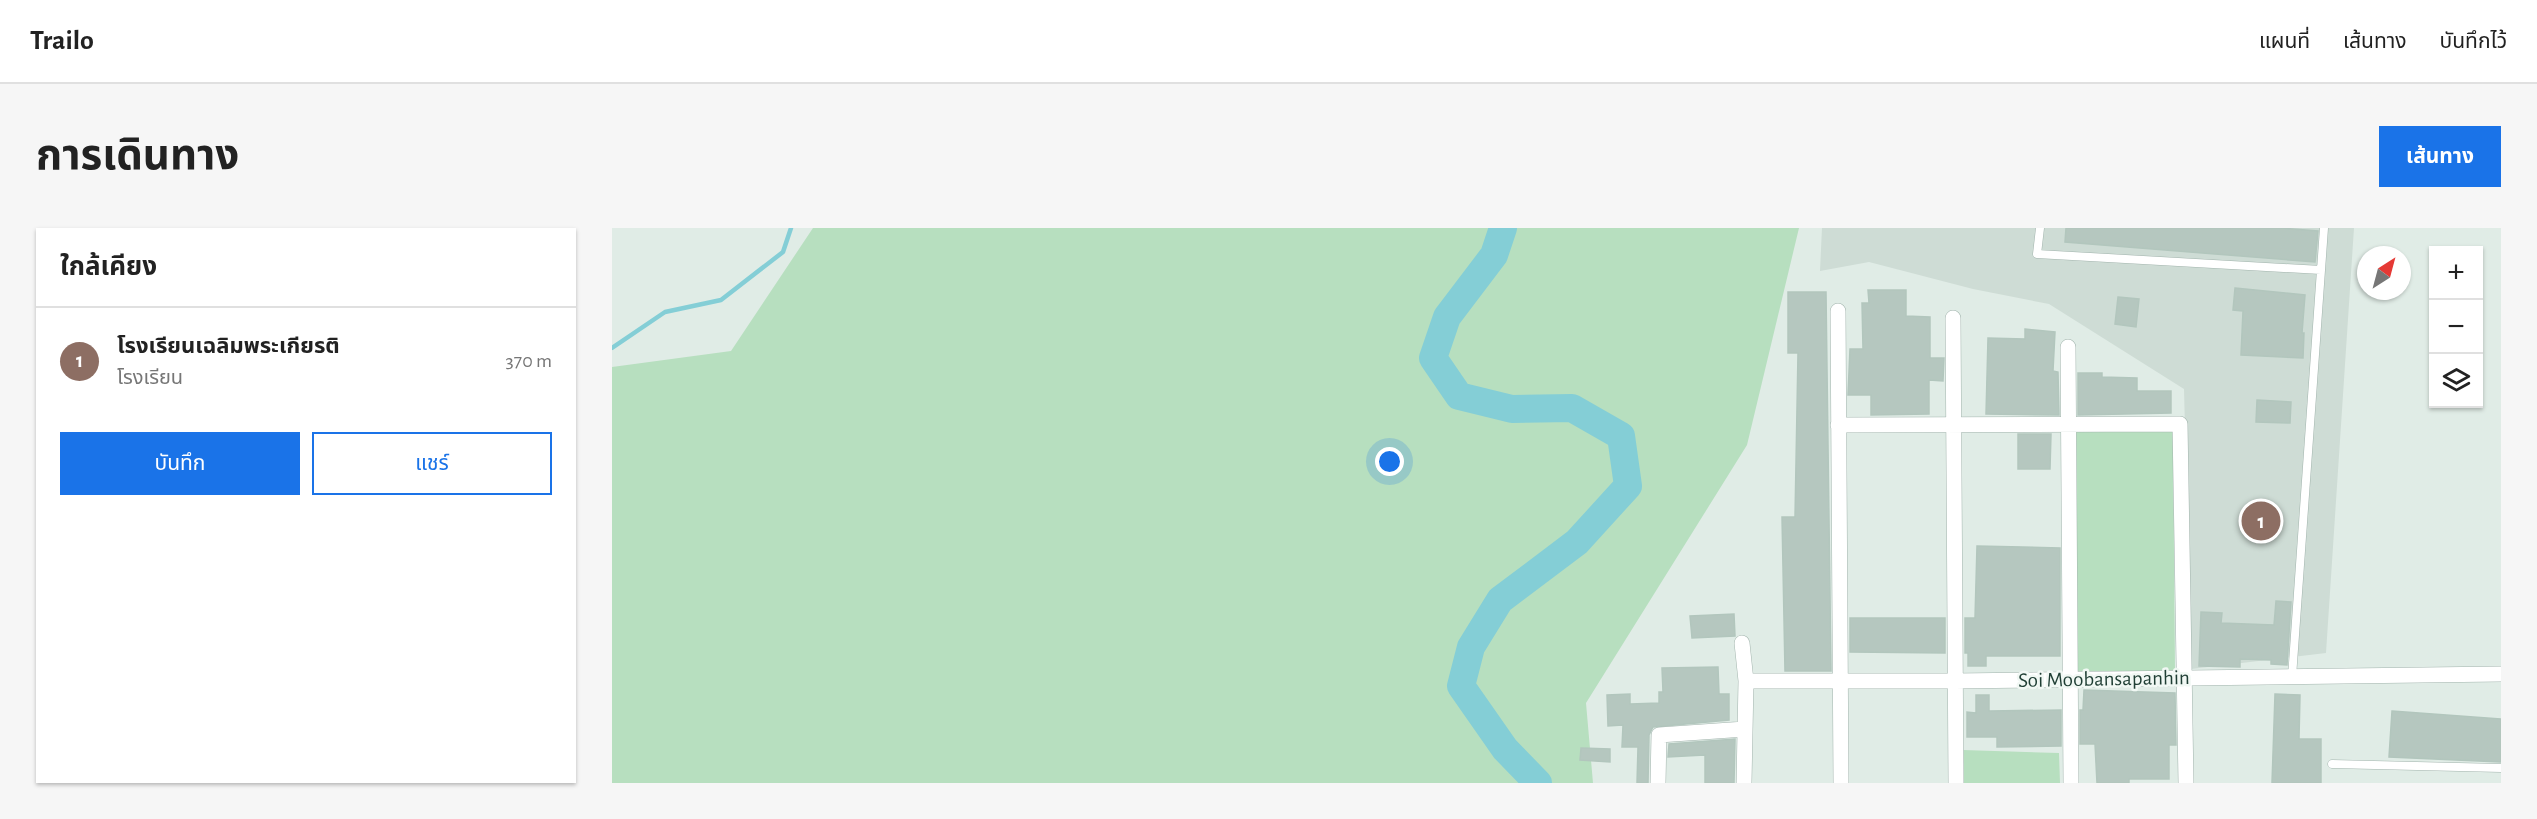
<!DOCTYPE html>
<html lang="th">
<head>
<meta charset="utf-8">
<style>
	body { margin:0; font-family:"Alegreya Sans","Noto Sans Thai",sans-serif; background:#f6f6f6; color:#222 }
	.controls { position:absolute; right:18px; top:18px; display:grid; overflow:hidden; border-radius:0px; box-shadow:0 2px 4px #0004 }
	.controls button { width:54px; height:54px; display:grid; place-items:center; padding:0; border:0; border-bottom:2px solid #e0e0e0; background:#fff; color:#222; font:30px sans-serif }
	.compass { position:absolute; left:1745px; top:18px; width:54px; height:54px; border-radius:50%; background:#fff; box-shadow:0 2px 4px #0004; rotate:36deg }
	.you { position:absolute; left:778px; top:234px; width:21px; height:21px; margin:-15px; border:4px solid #fff; border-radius:50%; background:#1a73e8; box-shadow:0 0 0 9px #1a73e833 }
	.badge { display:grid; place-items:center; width:39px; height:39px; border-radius:50%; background:#1a73e8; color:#fff; font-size:20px; font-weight:700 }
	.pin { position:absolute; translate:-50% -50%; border:3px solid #fff; box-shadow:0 2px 6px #0006 }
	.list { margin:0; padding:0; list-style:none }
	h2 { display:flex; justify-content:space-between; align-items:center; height:78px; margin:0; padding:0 24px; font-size:26px }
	h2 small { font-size:20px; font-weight:400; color:#767676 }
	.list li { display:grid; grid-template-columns:39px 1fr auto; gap:18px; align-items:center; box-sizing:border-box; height:108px; padding:0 24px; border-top:2px solid #e0e0e0 }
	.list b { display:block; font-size:22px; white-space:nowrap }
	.list p { margin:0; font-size:20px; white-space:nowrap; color:#767676 }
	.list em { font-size:20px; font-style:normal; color:#767676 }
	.actions { display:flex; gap:12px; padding:18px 24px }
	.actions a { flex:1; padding:14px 0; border:2px solid #1a73e8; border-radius:0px; text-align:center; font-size:21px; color:#1a73e8 }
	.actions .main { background:#1a73e8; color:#fff }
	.icon { flex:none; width:33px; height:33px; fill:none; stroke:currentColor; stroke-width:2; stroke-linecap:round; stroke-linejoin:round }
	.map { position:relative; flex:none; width:1889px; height:555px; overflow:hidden; border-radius:0px }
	header { display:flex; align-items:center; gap:36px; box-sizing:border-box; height:84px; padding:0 30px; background:#fff; border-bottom:2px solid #e0e0e0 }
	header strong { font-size:28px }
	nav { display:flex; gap:33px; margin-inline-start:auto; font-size:21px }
	.intro { display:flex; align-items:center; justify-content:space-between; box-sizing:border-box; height:144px; padding:0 36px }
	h1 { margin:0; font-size:42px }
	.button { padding:15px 27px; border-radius:0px; background:#1a73e8; color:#fff; font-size:21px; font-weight:700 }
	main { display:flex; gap:36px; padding:0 36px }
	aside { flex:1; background:#fff; border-radius:0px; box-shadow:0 2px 4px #0004 }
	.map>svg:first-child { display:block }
	.built { fill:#cedcd5 }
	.green { fill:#b7dfbf }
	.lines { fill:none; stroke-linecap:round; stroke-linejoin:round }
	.stream { stroke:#84ced6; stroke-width:4.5 }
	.river { stroke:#84ced6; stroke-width:28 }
	.building { fill:#b5c7bf; stroke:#b2c6bd; stroke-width:1.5 }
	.service-casing { stroke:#a2b4ad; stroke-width:9 }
	.minor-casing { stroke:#a2b4ad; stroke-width:16 }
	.service { stroke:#fff; stroke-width:8 }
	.minor { stroke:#fff; stroke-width:15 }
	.labels { text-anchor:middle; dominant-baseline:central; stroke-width:5; stroke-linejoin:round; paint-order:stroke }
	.street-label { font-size:21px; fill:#1f3e34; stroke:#f1f8f4 }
</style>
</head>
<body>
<header>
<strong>Trailo</strong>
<nav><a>แผนที่</a><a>เส้นทาง</a><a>บันทึกไว้</a></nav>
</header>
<div class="intro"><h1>การเดินทาง</h1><a class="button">เส้นทาง</a></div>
<main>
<aside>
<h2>ใกล้เคียง<small></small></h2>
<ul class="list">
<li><span class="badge" style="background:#8d6e63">1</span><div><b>โรงเรียนเฉลิมพระเกียรติ</b><p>โรงเรียน</p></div><em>370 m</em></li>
</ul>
<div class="actions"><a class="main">บันทึก</a><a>แชร์</a></div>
</aside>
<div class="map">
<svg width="1889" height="555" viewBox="0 0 1889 555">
	<rect width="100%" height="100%" fill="#e0ece6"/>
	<path class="built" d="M 1210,0 L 1742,0 L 1714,425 L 1579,441 L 1572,161 L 1437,76 L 1361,61 L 1257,34 L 1208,43 Z"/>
	<path class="green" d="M 201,0 L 1187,0 L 1135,217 L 974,475 L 981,555 L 0,555 L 0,139 L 119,123 Z
		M 1464,203 L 1561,204 L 1563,443 L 1465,443 Z
		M 1351,522 L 1447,525 L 1448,555 L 1352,555 Z"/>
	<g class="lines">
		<path class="stream" d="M 0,120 L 53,84 L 109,72 L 171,24 L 179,0"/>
		<path class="river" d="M 891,0 L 882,27 L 835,89 L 821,130 L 847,168 L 900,181 L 960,180 L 1009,208 L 1016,258 L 965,314 L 888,372 L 859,419 L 849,458 L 893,521 L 926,555"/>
	</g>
	<path class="building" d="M 1454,0 L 1669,0 L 1706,3 L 1703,34 L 1453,14 Z
		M 1623,60 L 1693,67 L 1690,105 L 1692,105 L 1691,130 L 1629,127 L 1631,83 L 1621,82 Z
		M 1256,62 L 1294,62 L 1294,88 L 1318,89 L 1318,130 L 1332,130 L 1331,153 L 1317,152 L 1317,186 L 1259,187 L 1259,167 L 1236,167 L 1238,121 L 1251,121 L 1250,75 L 1257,75 Z
		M 1176,64 L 1214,64 L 1219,443 L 1173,443 L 1170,289 L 1183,289 L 1186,125 L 1176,125 Z
		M 1506,69 L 1527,71 L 1524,99 L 1503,96 Z
		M 1413,101 L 1443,104 L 1441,143 L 1446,144 L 1447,187 L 1374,186 L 1376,110 L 1413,111 Z
		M 1466,145 L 1490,145 L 1490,149 L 1525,150 L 1525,163 L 1559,163 L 1559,185 L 1466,187 Z
		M 1645,172 L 1679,174 L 1678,195 L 1644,194 Z
		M 1406,206 L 1439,206 L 1438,241 L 1406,241 Z
		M 1365,318 L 1448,320 L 1448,428 L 1374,428 L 1374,438 L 1356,438 L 1356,425 L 1353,425 L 1353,390 L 1363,390 Z
		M 1664,373 L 1679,374 L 1675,437 L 1659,436 L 1659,432 L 1628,431 L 1628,439 L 1587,438 L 1589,384 L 1610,385 L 1609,395 L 1662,397 Z
		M 1122,386 L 1123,408 L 1080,410 L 1078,388 Z
		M 1238,390 L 1333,390 L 1333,425 L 1238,424 Z
		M 1106,439 L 1107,466 L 1117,466 L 1117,492 L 1041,499 L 1037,507 L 1036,555 L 1025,555 L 1026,519 L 1010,519 L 1011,497 L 996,498 L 995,467 L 1018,466 L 1018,476 L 1047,475 L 1047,464 L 1051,464 L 1050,440 Z
		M 1472,462 L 1563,465 L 1564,517 L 1557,517 L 1557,551 L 1517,551 L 1517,555 L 1485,555 L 1483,516 L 1468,516 L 1468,482 L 1471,482 Z
		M 1663,466 L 1688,467 L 1687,511 L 1709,511 L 1709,555 L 1660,555 Z
		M 1364,467 L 1377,467 L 1377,483 L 1449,482 L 1449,518 L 1385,519 L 1385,509 L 1355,509 L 1355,484 L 1364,485 Z
		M 1780,483 L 1889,491 L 1889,534 L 1777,529 Z
		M 1123,511 L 1122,555 L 1093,555 L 1093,527 L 1056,529 L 1057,516 Z
		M 969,520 L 998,521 L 998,534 L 968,532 Z"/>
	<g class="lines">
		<defs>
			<path id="service" d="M 1428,0 L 1425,26 L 1709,42
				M 1680,449 L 1712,0
				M 1720,536 L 1889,540"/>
			<path id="minor" d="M 1226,83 L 1229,555
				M 1341,90 L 1344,555
				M 1456,119 L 1459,555
				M 1226,197 L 1568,196 L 1574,555
				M 1130,415 L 1134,453 L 1343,453 L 1889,446
				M 1046,555 L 1047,507 L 1133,501
				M 1132,555 L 1134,453"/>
		</defs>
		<use href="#service" class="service-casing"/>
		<use href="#minor" class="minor-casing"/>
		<use href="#service" class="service"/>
		<use href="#minor" class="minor"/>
	</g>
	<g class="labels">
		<g class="street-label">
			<text transform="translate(1492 451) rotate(-1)">Soi Moobansapanhin</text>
		</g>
	</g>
</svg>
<div class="controls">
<button>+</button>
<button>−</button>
<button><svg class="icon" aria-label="layers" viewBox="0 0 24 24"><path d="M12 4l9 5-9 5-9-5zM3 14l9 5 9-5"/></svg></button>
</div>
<svg class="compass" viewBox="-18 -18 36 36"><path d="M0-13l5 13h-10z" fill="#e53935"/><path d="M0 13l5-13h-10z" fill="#767676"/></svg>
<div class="you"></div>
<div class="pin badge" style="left:1649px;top:293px;background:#8d6e63">1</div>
</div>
</main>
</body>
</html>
